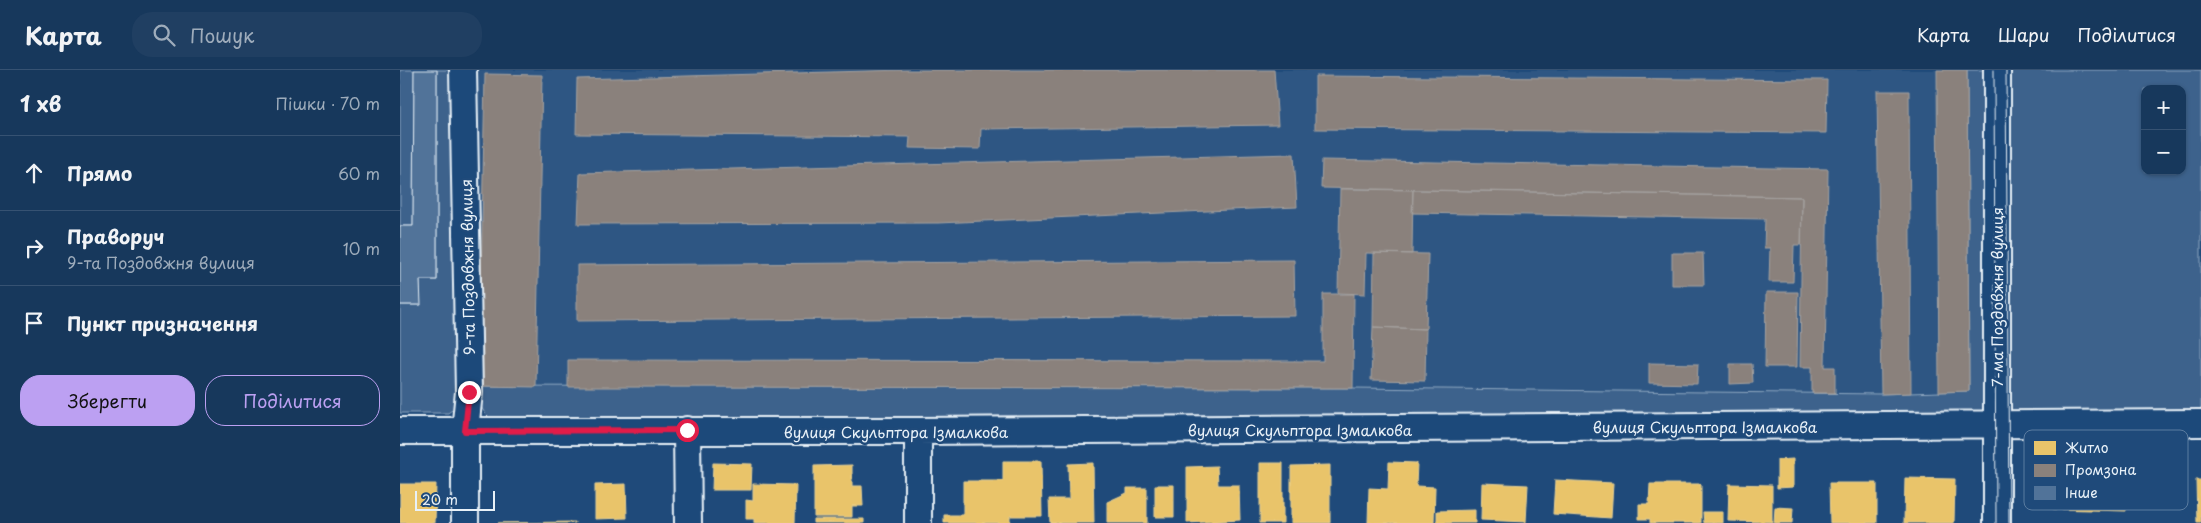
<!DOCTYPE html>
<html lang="uk">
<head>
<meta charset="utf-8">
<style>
	body { margin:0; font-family:"Playpen Sans",sans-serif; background:#203f62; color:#f1f3f6 }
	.controls { position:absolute; right:15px; top:15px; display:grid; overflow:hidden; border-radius:10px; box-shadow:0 1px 4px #0004 }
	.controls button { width:45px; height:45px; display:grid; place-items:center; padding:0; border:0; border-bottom:1px solid #365272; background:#17385c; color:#f1f3f6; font:25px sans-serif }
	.scale { position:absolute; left:15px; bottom:12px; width:80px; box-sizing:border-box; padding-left:5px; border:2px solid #e8f1f8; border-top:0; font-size:14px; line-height:18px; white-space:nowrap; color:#e8f1f8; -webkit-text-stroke:4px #1f4a7a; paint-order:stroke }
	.stop { position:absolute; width:15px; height:15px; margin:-11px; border:4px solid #e11d48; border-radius:50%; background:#fff }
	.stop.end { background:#e11d48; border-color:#fff; box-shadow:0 1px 5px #0008 }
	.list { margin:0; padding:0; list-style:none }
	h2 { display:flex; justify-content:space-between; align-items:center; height:65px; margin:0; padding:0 20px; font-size:21px }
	h2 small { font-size:16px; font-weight:400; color:#9eacbb }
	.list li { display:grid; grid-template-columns:32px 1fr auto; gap:15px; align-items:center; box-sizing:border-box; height:75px; padding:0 20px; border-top:1px solid #365272 }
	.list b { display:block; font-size:19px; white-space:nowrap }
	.list p { margin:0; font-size:16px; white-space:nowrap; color:#9eacbb }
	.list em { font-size:16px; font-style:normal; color:#9eacbb }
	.actions { display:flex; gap:10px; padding:15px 20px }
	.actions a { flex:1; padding:11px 0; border:1px solid #bca0f2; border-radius:20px; text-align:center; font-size:18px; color:#bca0f2 }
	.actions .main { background:#bca0f2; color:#111 }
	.icon { flex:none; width:28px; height:28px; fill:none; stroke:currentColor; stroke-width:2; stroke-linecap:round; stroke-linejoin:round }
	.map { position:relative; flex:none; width:1801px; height:453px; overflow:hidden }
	header { display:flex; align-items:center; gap:30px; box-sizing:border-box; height:70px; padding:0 25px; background:#17385c; border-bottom:1px solid #365272 }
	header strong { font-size:24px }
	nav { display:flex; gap:28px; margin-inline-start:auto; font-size:18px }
	.search { width:350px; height:45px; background:#203f62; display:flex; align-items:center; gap:12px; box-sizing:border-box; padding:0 18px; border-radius:20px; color:#9eacbb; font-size:19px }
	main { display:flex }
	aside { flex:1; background:#17385c }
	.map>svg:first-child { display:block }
	.built { fill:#2e5683 }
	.green { fill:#3c628c; stroke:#92aac2; fill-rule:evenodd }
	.homes { fill:#e9c46a; stroke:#e9d295 }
	.industry { fill:#8a817c; stroke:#a6a3a1 }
	.building { fill:#517399; stroke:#e8f1f8 }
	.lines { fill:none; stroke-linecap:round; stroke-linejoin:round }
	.minor-casing { stroke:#e8f1f8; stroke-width:30 }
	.minor { stroke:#1f4a7a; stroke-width:26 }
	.tram { stroke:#e8f1f8; stroke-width:1 }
	.route { stroke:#e11d48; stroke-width:6 }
	.labels { text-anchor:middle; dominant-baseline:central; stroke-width:5; stroke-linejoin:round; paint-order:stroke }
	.street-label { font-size:15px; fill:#e8f1f8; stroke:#1f4a7a }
	.key { fill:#1f4a7a; stroke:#5b7ca0; stroke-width:1 }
	.key-label { font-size:14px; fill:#e8f1f8 }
</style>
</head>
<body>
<header>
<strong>Карта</strong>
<div class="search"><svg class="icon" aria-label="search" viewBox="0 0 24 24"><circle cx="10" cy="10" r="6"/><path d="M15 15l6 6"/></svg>Пошук</div>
<nav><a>Карта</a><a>Шари</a><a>Поділитися</a></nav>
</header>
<main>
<aside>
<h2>1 хв<small>Пішки · 70 m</small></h2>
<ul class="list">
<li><svg class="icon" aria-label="ahead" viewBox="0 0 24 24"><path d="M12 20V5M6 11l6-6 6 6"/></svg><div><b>Прямо</b></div><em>60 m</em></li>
<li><svg class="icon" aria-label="right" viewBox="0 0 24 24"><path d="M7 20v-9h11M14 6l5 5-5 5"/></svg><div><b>Праворуч</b><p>9-та Поздовжня вулиця</p></div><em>10 m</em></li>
<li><svg class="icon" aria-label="arrive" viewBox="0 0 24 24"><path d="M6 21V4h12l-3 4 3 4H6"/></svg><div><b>Пункт призначення</b></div></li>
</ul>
<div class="actions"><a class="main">Зберегти</a><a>Поділитися</a></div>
</aside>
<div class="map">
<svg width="1801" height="453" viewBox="0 0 1801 453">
	<rect width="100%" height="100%" fill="#1f4a7a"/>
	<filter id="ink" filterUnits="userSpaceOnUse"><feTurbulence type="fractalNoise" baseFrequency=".02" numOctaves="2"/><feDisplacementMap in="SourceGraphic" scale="10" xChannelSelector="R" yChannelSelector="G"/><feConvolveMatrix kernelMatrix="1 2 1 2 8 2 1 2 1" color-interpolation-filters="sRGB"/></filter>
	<g filter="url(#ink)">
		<path class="built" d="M 75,0 L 1567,0 L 1569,321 L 1481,324 L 953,318 L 79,316 Z"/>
		<path class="green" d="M 0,0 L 14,0 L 13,156 L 0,156 Z
			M 37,0 L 55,0 L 57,336 L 48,343 L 0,343 L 0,235 L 20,235 L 20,210 L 37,210 Z
			M 1567,0 L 1801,0 L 1801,340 L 91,349 C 79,339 79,331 79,316 L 953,318 L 1481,324 L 1569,321 ZM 1745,19 L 1782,19 L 1782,101 L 1745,101 Z"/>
		<path class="homes" d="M 1648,387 L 1668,388 L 1668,407 L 1727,409 L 1726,441 L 1653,439 L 1654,410 L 1648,410 Z
			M 1393,389 L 1393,417 L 1377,418 L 1377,390 Z
			M 603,391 L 641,391 L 642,446 L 610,446 L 610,453 L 544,453 L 544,445 L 563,445 L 563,411 L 603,411 Z
			M 989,392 L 1017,393 L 1016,416 L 1035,417 L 1034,453 L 968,453 L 969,418 L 988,419 Z
			M 313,393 L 352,394 L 351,420 L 312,420 Z
			M 693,393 L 694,453 L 650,453 L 649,429 L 669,429 L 668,394 Z
			M 860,393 L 883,393 L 883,453 L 860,453 Z
			M 452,395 L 452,416 L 462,416 L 463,436 L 452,436 L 452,447 L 414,447 L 414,396 Z
			M 930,395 L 930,453 L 891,453 L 891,396 Z
			M 817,396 L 818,415 L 839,415 L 840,450 L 787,453 L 787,397 Z
			M 1505,408 L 1555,409 L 1554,453 L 1504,453 Z
			M 1155,410 L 1213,413 L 1211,448 L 1153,444 Z
			M 1796,410 L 1801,410 L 1801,453 L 1797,453 Z
			M 1082,413 L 1128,415 L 1126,452 L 1081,450 Z
			M 1429,413 L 1477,413 L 1477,453 L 1430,453 Z
			M 0,414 L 36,414 L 35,453 L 0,453 Z
			M 226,414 L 227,448 L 195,449 L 195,415 Z
			M 353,414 L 396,415 L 395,453 L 354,453 L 354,449 L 346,449 L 346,430 L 353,431 Z
			M 1250,414 L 1301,414 L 1301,453 L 1250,453 L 1250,449 L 1239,449 L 1239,434 L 1249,434 Z
			M 1329,414 L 1372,415 L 1372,452 L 1328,451 Z
			M 755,415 L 774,415 L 774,447 L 755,447 Z
			M 727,418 L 747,418 L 747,453 L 707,453 L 707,432 L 727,423 Z
			M 1375,437 L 1393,438 L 1392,453 L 1374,453 Z
			M 1075,440 L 1075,453 L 1037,453 L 1037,441 Z
			M 1303,442 L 1323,442 L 1323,453 L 1304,453 Z
			M 413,449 L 464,449 L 464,453 L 413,453 Z
			M 175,452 L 175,453 L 98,453 Z"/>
		<path class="industry" d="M 505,0 L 874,0 L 878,55 L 581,59 L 580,79 L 509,78 L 510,67 L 176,64 L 177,9 Z
			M 1537,0 L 1567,0 L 1569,321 L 1539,322 Z
			M 85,4 L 142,5 L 136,317 L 79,316 Z
			M 915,6 L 1427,10 L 1426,63 L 915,59 Z
			M 1477,21 L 1509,21 L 1511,323 L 1481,324 Z
			M 894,84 L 897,137 L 538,153 L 178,154 L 180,103 Z
			M 922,90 L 1428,99 L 1425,297 L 1435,297 L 1435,323 L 1412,323 L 1412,297 L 1400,297 L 1402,127 L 921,118 Z
			M 940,119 L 1013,120 L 1012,184 L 966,183 L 965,224 L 938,223 Z
			M 1013,120 L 1402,127 L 1401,175 L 1394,175 L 1393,212 L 1369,212 L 1370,178 L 1364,178 L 1365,149 L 1012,143 Z
			M 974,183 L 1028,184 L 1026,259 L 973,257 Z
			M 1272,183 L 1303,183 L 1304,215 L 1272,215 Z
			M 894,190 L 895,246 L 177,251 L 177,195 Z
			M 1366,222 L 1398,222 L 1397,297 L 1365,297 Z
			M 923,224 L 954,224 L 953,318 L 168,317 L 168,290 L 923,291 Z
			M 973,257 L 1026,259 L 1025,311 L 971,310 Z
			M 1249,293 L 1298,294 L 1297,314 L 1249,313 Z
			M 1330,294 L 1352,294 L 1353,313 L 1330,314 Z"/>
		<path class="building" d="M 14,0 L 37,0 L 37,210 L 20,210 L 21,235 L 0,235 L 0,156 L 13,156 Z"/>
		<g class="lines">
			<defs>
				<path id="minor" d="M 63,0 L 69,322 L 65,361 L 65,453
					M 1597,0 L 1597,453
					M 287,360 L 288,453
					M 0,361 L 518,361 L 1801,353
					M 518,453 L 518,361"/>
			</defs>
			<use href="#minor" class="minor-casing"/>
			<use href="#minor" class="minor"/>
			<path class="tram" d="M 1594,0 L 1596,453
				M 1606,0 L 1609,453"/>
		</g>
	</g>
	<g class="lines" filter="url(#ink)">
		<path class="route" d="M 69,322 L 65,361 L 287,360"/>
	</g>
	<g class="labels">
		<g class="street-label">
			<text transform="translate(67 197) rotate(-91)">9-та Поздовжня вулиця</text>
			<text transform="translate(1596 227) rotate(-90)">7-ма Поздовжня вулиця</text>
			<text x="1305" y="356">вулиця Скульптора Ізмалкова</text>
			<text x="900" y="359">вулиця Скульптора Ізмалкова</text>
			<text x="496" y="361">вулиця Скульптора Ізмалкова</text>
		</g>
	</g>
	<rect x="1624" y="360" width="164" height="80" rx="8" class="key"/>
	<rect x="1634" y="371" width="22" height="14" fill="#e9c46a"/>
	<rect x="1634" y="394" width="22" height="13" fill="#8a817c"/>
	<rect x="1634" y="416" width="22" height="14" fill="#517399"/>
	<g class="key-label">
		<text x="1665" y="383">Житло</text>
		<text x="1665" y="405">Промзона</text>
		<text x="1665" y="428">Інше</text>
	</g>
</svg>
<div class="controls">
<button>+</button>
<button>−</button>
</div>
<div class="scale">20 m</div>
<div class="stop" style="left:287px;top:360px"></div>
<div class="stop end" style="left:69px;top:322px"></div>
</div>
</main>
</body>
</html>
